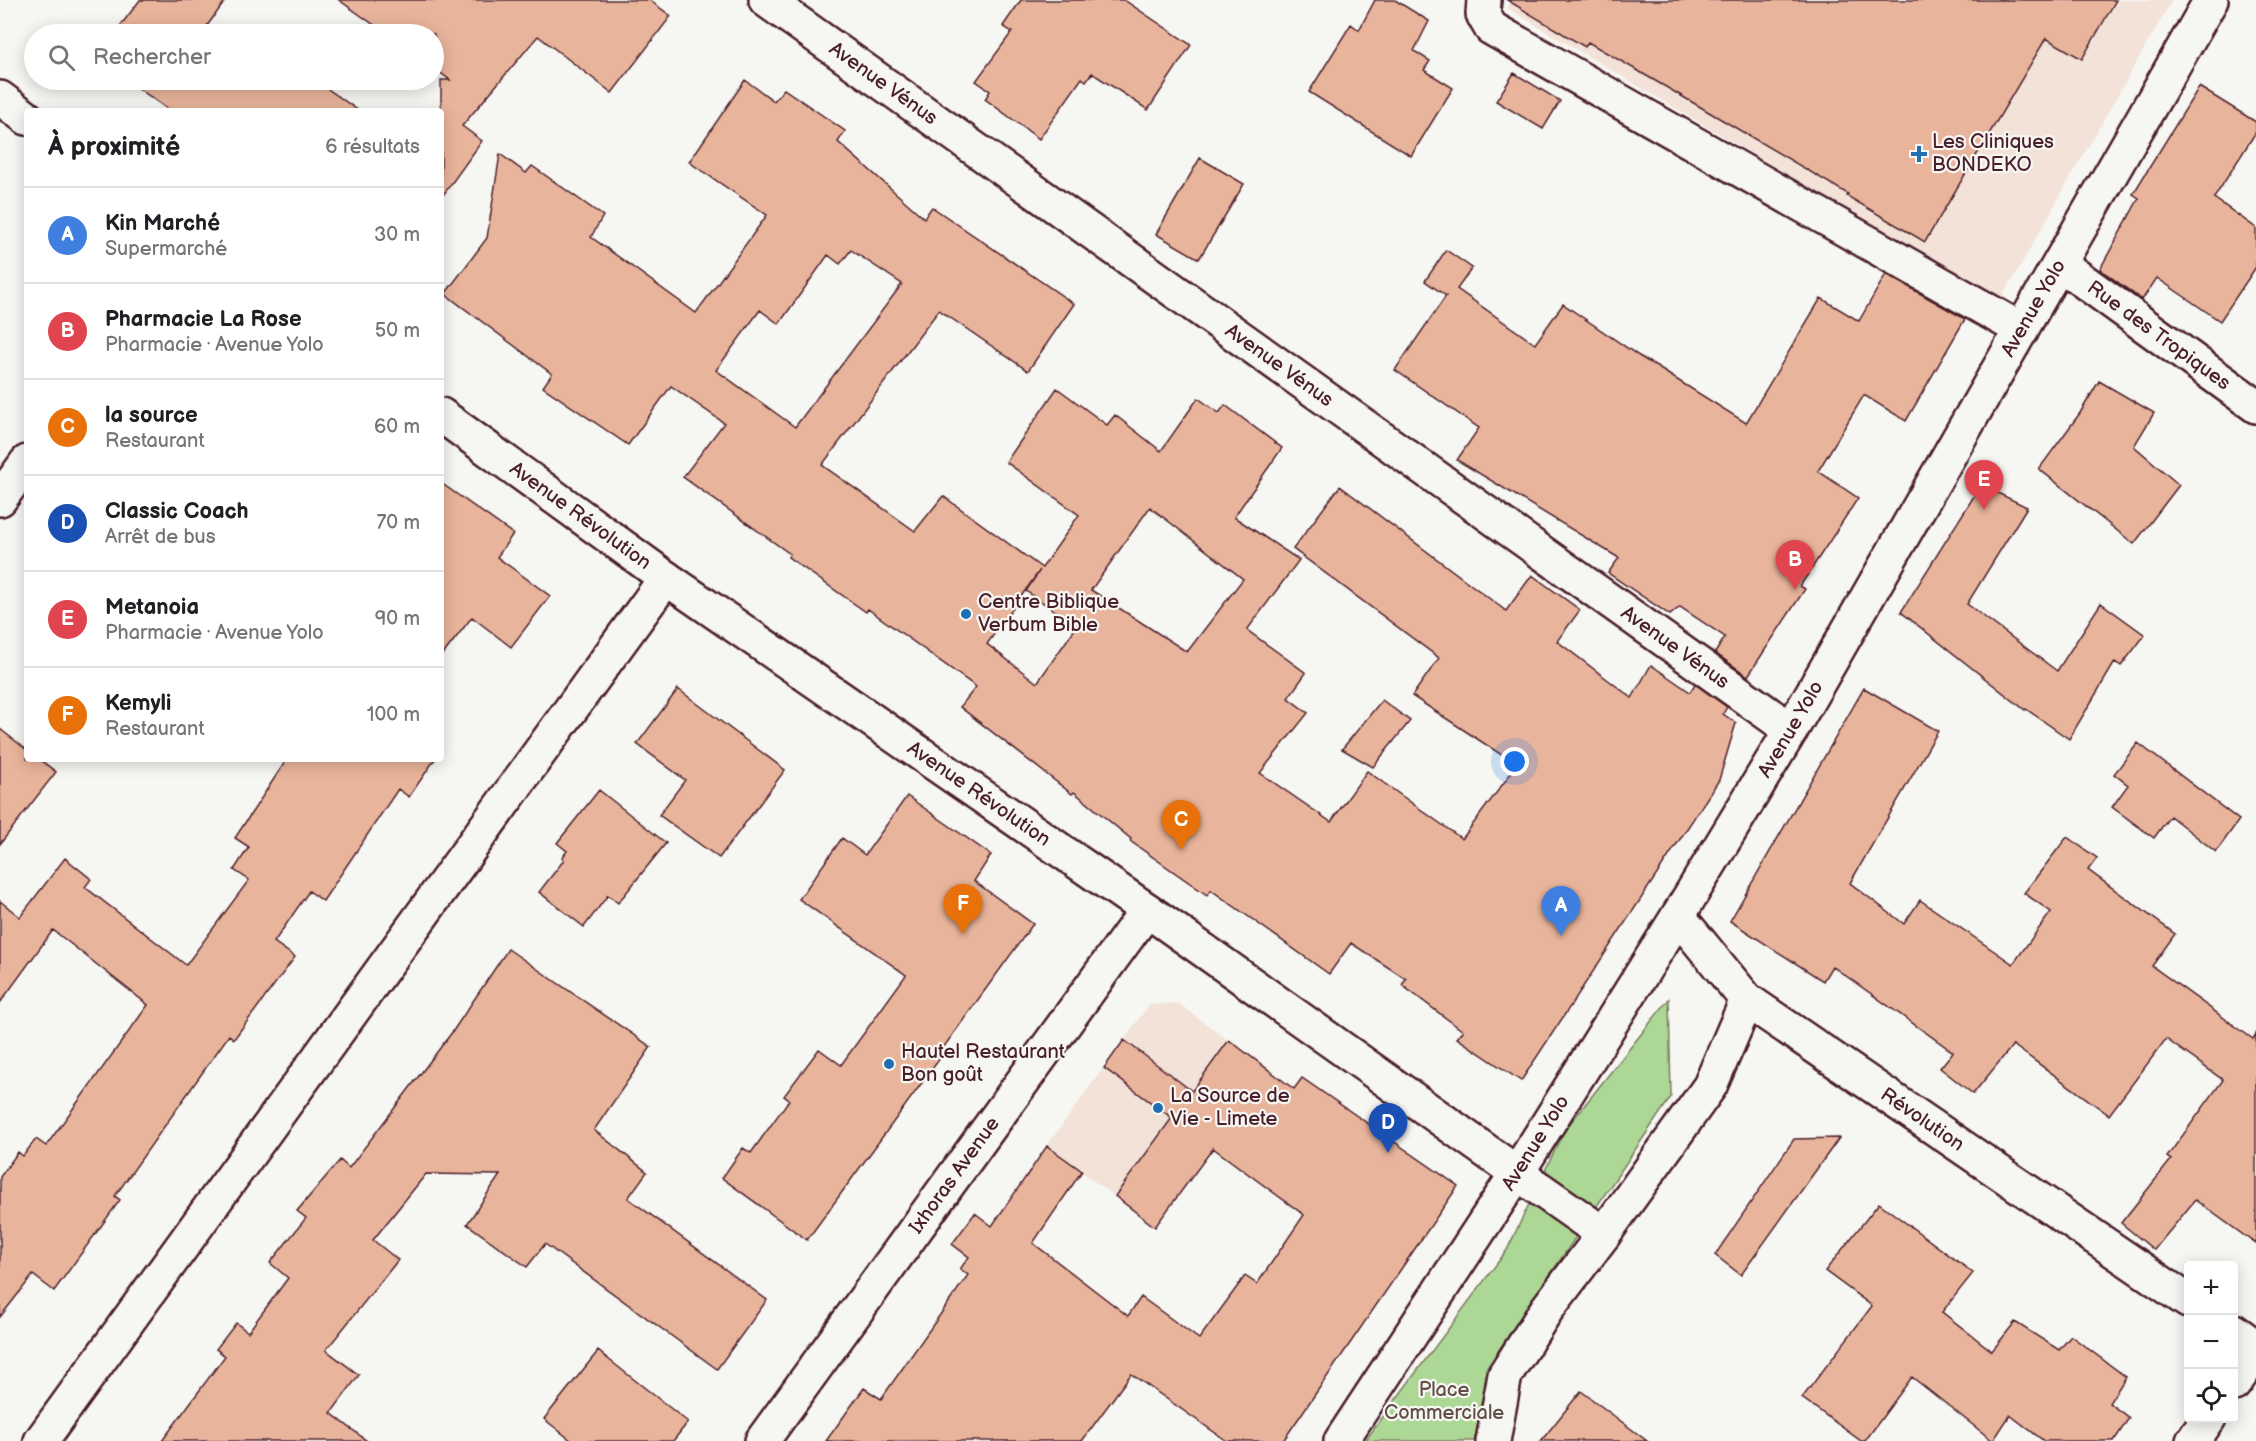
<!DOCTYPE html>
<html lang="fr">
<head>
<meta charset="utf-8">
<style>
	body { margin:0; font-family:"Balsamiq Sans",sans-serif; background:#f2f2f2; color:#202124 }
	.controls { position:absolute; right:18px; bottom:18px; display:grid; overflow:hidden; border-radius:6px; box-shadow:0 3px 15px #0003 }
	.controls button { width:54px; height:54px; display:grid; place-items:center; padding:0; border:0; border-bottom:2px solid #e0e0e0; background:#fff; color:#202124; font:30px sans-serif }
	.you { position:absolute; left:1515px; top:762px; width:21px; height:21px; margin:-15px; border:4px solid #fff; border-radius:50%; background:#1a73e8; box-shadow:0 0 0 9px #1a73e833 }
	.badge { display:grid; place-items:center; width:39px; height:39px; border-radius:50%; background:#2563eb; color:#fff; font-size:20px; font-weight:700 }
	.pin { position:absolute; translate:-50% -50px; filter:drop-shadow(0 2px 3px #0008) }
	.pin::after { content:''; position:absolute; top:32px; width:21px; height:18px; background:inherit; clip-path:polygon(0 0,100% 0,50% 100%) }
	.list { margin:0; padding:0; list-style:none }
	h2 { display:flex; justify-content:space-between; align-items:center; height:78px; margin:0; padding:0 24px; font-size:26px }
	h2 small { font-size:20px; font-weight:400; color:#757577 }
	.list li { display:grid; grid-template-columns:39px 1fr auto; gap:18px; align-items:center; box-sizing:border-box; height:96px; padding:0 24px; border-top:2px solid #e0e0e0 }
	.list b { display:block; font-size:22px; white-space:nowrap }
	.list p { margin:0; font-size:20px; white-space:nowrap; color:#757577 }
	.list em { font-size:20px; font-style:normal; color:#757577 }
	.icon { flex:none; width:33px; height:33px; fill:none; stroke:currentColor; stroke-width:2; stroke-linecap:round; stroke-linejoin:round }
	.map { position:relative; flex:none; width:2256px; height:1441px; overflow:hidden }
	.search { position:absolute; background:#fff; box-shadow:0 3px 15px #0003; left:24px; top:24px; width:420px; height:66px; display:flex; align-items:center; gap:15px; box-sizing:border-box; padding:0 21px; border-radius:33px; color:#757577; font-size:22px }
	.panel { position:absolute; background:#fff; box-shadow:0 3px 15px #0003; left:24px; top:108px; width:420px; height:654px; border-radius:6px }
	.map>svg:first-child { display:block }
	.built { fill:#f2e2d8 }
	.green { fill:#acd795; stroke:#7b7b60; stroke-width:1.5 }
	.building { fill:#e8b49b; stroke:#4a1f2b; stroke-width:1.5; fill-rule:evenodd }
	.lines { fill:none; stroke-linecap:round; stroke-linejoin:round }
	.minor-casing { stroke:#4a1f2b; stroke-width:38 }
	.tertiary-casing { stroke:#4a1f2b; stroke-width:38 }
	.minor { stroke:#f6f6f2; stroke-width:33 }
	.tertiary { stroke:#f6f6f2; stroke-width:33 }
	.poi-dot { fill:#1f6fb2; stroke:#f6f6f2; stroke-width:2 }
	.labels { text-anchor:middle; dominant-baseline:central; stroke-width:4.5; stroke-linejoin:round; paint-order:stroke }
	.street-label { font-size:20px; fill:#4a1f2b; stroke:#f6f6f2 }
	.poi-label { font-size:20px; fill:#4a1f2b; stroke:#f6f6f2; text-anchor:start }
	.park-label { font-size:20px; fill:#624d46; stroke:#f6f6f2 }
</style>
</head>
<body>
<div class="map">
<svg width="2256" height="1441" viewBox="0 0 2256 1441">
	<rect width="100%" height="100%" fill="#f6f6f2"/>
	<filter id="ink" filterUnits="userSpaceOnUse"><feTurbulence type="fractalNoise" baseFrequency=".0167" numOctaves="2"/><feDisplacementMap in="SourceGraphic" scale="12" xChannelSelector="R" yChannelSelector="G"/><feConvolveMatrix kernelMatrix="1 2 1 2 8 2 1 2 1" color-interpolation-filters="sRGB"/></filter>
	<g filter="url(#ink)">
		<path class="built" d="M 1511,0 L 2172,0 L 2000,301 L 1507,8 Z
			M 1178,1003 L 1269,1071 L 1155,1227 L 1047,1146 L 1149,1005 Z"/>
		<path class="green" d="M 1669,999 L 1671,1097 L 1486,1369 L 1481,1441 L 1365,1441 L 1507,1250 L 1564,1131 Z"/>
		<path class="building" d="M 140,0 L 226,0 L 201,34 L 114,34 Z
			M 339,0 L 649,0 L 671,16 L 612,93 L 538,36 L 462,126 L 482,141 L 441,198 L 441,80 L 450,80 L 434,68 L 434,34 L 387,34 Z
			M 1021,0 L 1124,0 L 1191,45 L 1148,110 L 1092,73 L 1086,81 L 1082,78 L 1039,139 L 985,99 L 990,91 L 976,81 L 1012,32 L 1003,26 Z
			M 1375,0 L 1395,0 L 1429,21 L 1414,51 L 1430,61 L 1424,70 L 1453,88 L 1411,156 L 1309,92 L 1351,24 L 1359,30 Z
			M 1507,0 L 2116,0 L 2082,59 L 2046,38 L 1925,242 L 1847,196 L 1848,194 L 1697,105 L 1588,42 L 1585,47 Z
			M 1514,73 L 1560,101 L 1543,129 L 1496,101 Z
			M 127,80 L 315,80 L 359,111 L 170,111 Z
			M 745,80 L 774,101 L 784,89 L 845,131 L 838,142 L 924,218 L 932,207 L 1074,304 L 1028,371 L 939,310 L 822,465 L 915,531 L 943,496 L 1042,568 L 1079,515 L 1006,462 L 1057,388 L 1107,425 L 1115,415 L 1161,451 L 1198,398 L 1219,413 L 1225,405 L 1282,448 L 1234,517 L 1299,560 L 1247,630 L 1306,673 L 1288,698 L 1308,713 L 1260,773 L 1331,822 L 1367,771 L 1462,839 L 1517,765 L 1412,696 L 1439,658 L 1293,549 L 1340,486 L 1506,611 L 1532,575 L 1580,610 L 1557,641 L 1632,698 L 1651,665 L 1690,692 L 1695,684 L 1727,707 L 1723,714 L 1736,723 L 1719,780 L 1521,1081 L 1457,1038 L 1463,1031 L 1402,985 L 1406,979 L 1351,943 L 1329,974 L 1211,890 L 1207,895 L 1130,841 L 1131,839 L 1074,792 L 1072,794 L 960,707 L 976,687 L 868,609 L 866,612 L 788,557 L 790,554 L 683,477 L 724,423 L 671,386 L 628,445 L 543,387 L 552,374 L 445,294 L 487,238 L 500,154 L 526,173 L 532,166 L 603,216 L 591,237 L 696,313 L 767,215 L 689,162 ZM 851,250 L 902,284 L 795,427 L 716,370 L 760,310 L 779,324 L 828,255 L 840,264 ZM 1150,507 L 1243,579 L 1187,652 L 1091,590 ZM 1040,570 L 1026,591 L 1077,626 L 1037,683 L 987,644 Z
			M 2199,87 L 2256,122 L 2256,132 L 2214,198 L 2256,228 L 2256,267 L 2220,321 L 2157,278 L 2142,300 L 2100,269 L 2139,198 L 2133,194 Z
			M 1200,158 L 1244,184 L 1199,259 L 1156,234 Z
			M 1446,250 L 1472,268 L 1457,289 L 1535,344 L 1563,304 L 1639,356 L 1746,423 L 1821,298 L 1859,321 L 1886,274 L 1965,319 L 1906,421 L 1864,395 L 1818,471 L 1858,498 L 1800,586 L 1805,589 L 1748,676 L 1715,653 L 1725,637 L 1680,607 L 1670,615 L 1608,573 L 1619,558 L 1457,460 L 1479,428 L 1395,370 L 1446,296 L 1425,281 Z
			M 2099,381 L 2154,413 L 2134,446 L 2179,485 L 2134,544 L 2039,469 L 2080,413 Z
			M 441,483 L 513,534 L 497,557 L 550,596 L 511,647 L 472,617 L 441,657 Z
			M 1981,485 L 2027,507 L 1967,604 L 2057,671 L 2101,603 L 2145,635 L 2121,666 L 2115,662 L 2069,739 L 2026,709 L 2025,710 L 1901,612 Z
			M 1864,688 L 1938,731 L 1850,883 L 1904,924 L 1920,900 L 2013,964 L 2051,912 L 2024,893 L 2067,837 L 2097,858 L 2088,870 L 2175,934 L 2152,966 L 2253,1039 L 2256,1034 L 2256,1244 L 2195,1200 L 2154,1250 L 2121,1223 L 2171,1160 L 2167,1157 L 2223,1080 L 2166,1039 L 2109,1115 L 2013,1045 L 1973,1094 L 1940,1068 L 1953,1052 L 1832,966 L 1823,981 L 1730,921 Z
			M 678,689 L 785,770 L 719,858 L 659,815 L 685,780 L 637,744 Z
			M 1382,700 L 1410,721 L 1373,767 L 1342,749 Z
			M 0,729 L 27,750 L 27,759 L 39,759 L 56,772 L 0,844 Z
			M 2138,743 L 2239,820 L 2216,852 L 2170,816 L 2154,838 L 2112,807 L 2128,785 L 2114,774 Z
			M 287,759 L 435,759 L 409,797 L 398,789 L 323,901 L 309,891 L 274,942 L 295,957 L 234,1039 L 229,1035 L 115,1196 L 120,1200 L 54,1291 L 33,1275 L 0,1317 L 0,1177 L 18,1152 L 23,1156 L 36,1139 L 46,1146 L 148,1005 L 53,930 L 0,1003 L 0,901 L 20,917 L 65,858 L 91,879 L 85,887 L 186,965 L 249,880 L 234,870 L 249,847 L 235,838 Z
			M 599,790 L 666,843 L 618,903 L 608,895 L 584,927 L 539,892 L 564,860 L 562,858 L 567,851 L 557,843 Z
			M 907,796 L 991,855 L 974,881 L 1033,924 L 943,1048 L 946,1050 L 807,1240 L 722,1178 L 743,1148 L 751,1153 L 789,1100 L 784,1096 L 819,1049 L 841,1065 L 906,975 L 799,899 L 842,838 L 865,855 Z
			M 508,949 L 651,1047 L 594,1130 L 647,1172 L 628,1198 L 767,1300 L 717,1369 L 545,1244 L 527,1267 L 467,1224 L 500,1175 L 426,1174 L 373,1240 L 398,1260 L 326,1350 L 359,1375 L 331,1413 L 367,1441 L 162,1441 L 225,1356 L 216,1349 L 236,1323 L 248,1332 L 288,1278 L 270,1263 L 306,1218 L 297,1211 L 340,1160 L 349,1168 L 453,1031 Z
			M 1124,1040 L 1192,1091 L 1229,1040 L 1294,1089 L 1302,1078 L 1458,1186 L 1283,1441 L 1227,1441 L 1131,1374 L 1082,1441 L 826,1441 L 864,1388 L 881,1399 L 968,1275 L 960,1269 L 969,1257 L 952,1244 L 975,1213 L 992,1226 L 1047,1146 L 1082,1171 L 1033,1243 L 1128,1316 L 1141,1297 L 1199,1339 L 1245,1276 L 1257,1284 L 1304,1215 L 1213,1148 L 1155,1227 L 1115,1196 L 1172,1118 L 1104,1068 Z
			M 1839,1138 L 1741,1275 L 1715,1255 L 1794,1139 Z
			M 1879,1203 L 1973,1273 L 1942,1312 L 1992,1351 L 2015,1322 L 2059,1350 L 2071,1336 L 2126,1377 L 2109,1403 L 2129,1418 L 2114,1441 L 2044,1441 L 2010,1415 L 1993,1441 L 1912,1377 L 1865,1441 L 1861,1441 L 1802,1398 L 1872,1306 L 1825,1271 Z
			M 598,1351 L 688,1422 L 673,1441 L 572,1441 L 544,1419 Z
			M 1581,1391 L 1647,1441 L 1541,1441 Z"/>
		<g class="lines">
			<defs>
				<g id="minor">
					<path id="s1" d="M 766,0 L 1791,730"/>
					<path d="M 1484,0 L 1483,14 L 1491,28 L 2022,330"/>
					<path id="s2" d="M 2060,264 L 2256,406"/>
					<path d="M 0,499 L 27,462"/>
					<path d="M 1517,1173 L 1604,1234"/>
					<path d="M 2234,1384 L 2256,1353"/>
					<path d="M 41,1441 L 666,578"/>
					<path id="s3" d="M 762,1441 L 1147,910"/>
					<path d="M 1493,1441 L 1505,1375 L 1547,1309 L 1604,1234 L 1710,1086 L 1747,1000"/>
					<path d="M 2193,1441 L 2209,1418"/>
				</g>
				<g id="tertiary">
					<path d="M 0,98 L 27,118"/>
					<path id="s4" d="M 441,415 L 666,578 L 1147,910 L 1517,1173"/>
					<path id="s5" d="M 1678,916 L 1747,1000 L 2188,1301"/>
					<path d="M 2234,1331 L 2256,1347"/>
					<path id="s6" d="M 1341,1441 L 1517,1173 L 1678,916 L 1791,730 L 2211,0"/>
				</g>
			</defs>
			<use href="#minor" class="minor-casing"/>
			<use href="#tertiary" class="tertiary-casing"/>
			<use href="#minor" class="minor"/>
			<use href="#tertiary" class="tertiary"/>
		</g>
	</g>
	<g class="poi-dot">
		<path d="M1916 145h6v6h6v6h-6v6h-6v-6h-6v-6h6z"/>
		<circle cx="966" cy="614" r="6"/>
		<circle cx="889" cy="1064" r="6"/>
		<circle cx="1158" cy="1108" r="6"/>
	</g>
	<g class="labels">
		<g class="street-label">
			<text stroke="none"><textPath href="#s1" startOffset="144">Avenue Vénus</textPath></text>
			<text stroke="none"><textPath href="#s6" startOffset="1328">Avenue Yolo</textPath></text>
			<text stroke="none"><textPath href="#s2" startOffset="122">Rue des Tropiques</textPath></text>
			<text stroke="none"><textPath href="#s1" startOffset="630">Avenue Vénus</textPath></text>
			<text stroke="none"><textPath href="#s4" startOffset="172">Avenue Révolution</textPath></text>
			<text stroke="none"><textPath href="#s1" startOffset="1116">Avenue Vénus</textPath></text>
			<text stroke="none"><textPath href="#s6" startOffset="842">Avenue Yolo</textPath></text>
			<text stroke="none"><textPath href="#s4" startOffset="658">Avenue Révolution</textPath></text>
			<text stroke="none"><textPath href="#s5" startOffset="321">Révolution</textPath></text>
			<text stroke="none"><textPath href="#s6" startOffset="356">Avenue Yolo</textPath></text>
			<text stroke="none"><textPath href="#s3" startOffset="328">Ixhoras Avenue</textPath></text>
		</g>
		<g class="poi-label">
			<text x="1932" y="142">Les Cliniques<tspan x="1932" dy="23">BONDEKO</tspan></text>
			<text x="978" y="602">Centre Biblique<tspan x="978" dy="23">Verbum Bible</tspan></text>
			<text x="901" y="1052">Hautel Restaurant<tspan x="901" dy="23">Bon goût</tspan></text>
			<text x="1170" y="1096">La Source de<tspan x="1170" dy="23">Vie - Limete</tspan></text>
		</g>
		<g class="park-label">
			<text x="1444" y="1390">Place<tspan x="1444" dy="23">Commerciale</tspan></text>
		</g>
	</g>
</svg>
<div class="controls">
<button>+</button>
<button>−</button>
<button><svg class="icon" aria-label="locate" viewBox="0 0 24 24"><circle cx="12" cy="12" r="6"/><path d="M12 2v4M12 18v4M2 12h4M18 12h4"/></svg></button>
</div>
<div class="you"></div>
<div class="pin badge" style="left:1561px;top:936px;background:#3f7fe0">A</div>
<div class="pin badge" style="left:1795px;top:590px;background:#e0444e">B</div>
<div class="pin badge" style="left:1181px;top:850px;background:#e8710a">C</div>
<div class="pin badge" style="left:1388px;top:1153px;background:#1a4fb4">D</div>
<div class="pin badge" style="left:1984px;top:510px;background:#e0444e">E</div>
<div class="pin badge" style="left:963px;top:934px;background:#e8710a">F</div>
<div class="search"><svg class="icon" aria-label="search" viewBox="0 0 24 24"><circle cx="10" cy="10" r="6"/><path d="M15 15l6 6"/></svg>Rechercher</div>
<section class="panel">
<h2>À proximité<small>6 résultats</small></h2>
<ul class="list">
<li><span class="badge" style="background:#3f7fe0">A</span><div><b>Kin Marché</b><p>Supermarché</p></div><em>30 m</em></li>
<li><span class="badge" style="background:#e0444e">B</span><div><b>Pharmacie La Rose</b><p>Pharmacie · Avenue Yolo</p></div><em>50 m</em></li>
<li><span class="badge" style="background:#e8710a">C</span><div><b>la source</b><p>Restaurant</p></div><em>60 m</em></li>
<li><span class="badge" style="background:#1a4fb4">D</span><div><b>Classic Coach</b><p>Arrêt de bus</p></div><em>70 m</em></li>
<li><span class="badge" style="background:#e0444e">E</span><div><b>Metanoia</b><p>Pharmacie · Avenue Yolo</p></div><em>90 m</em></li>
<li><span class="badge" style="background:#e8710a">F</span><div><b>Kemyli</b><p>Restaurant</p></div><em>100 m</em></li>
</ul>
</section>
</div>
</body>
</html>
